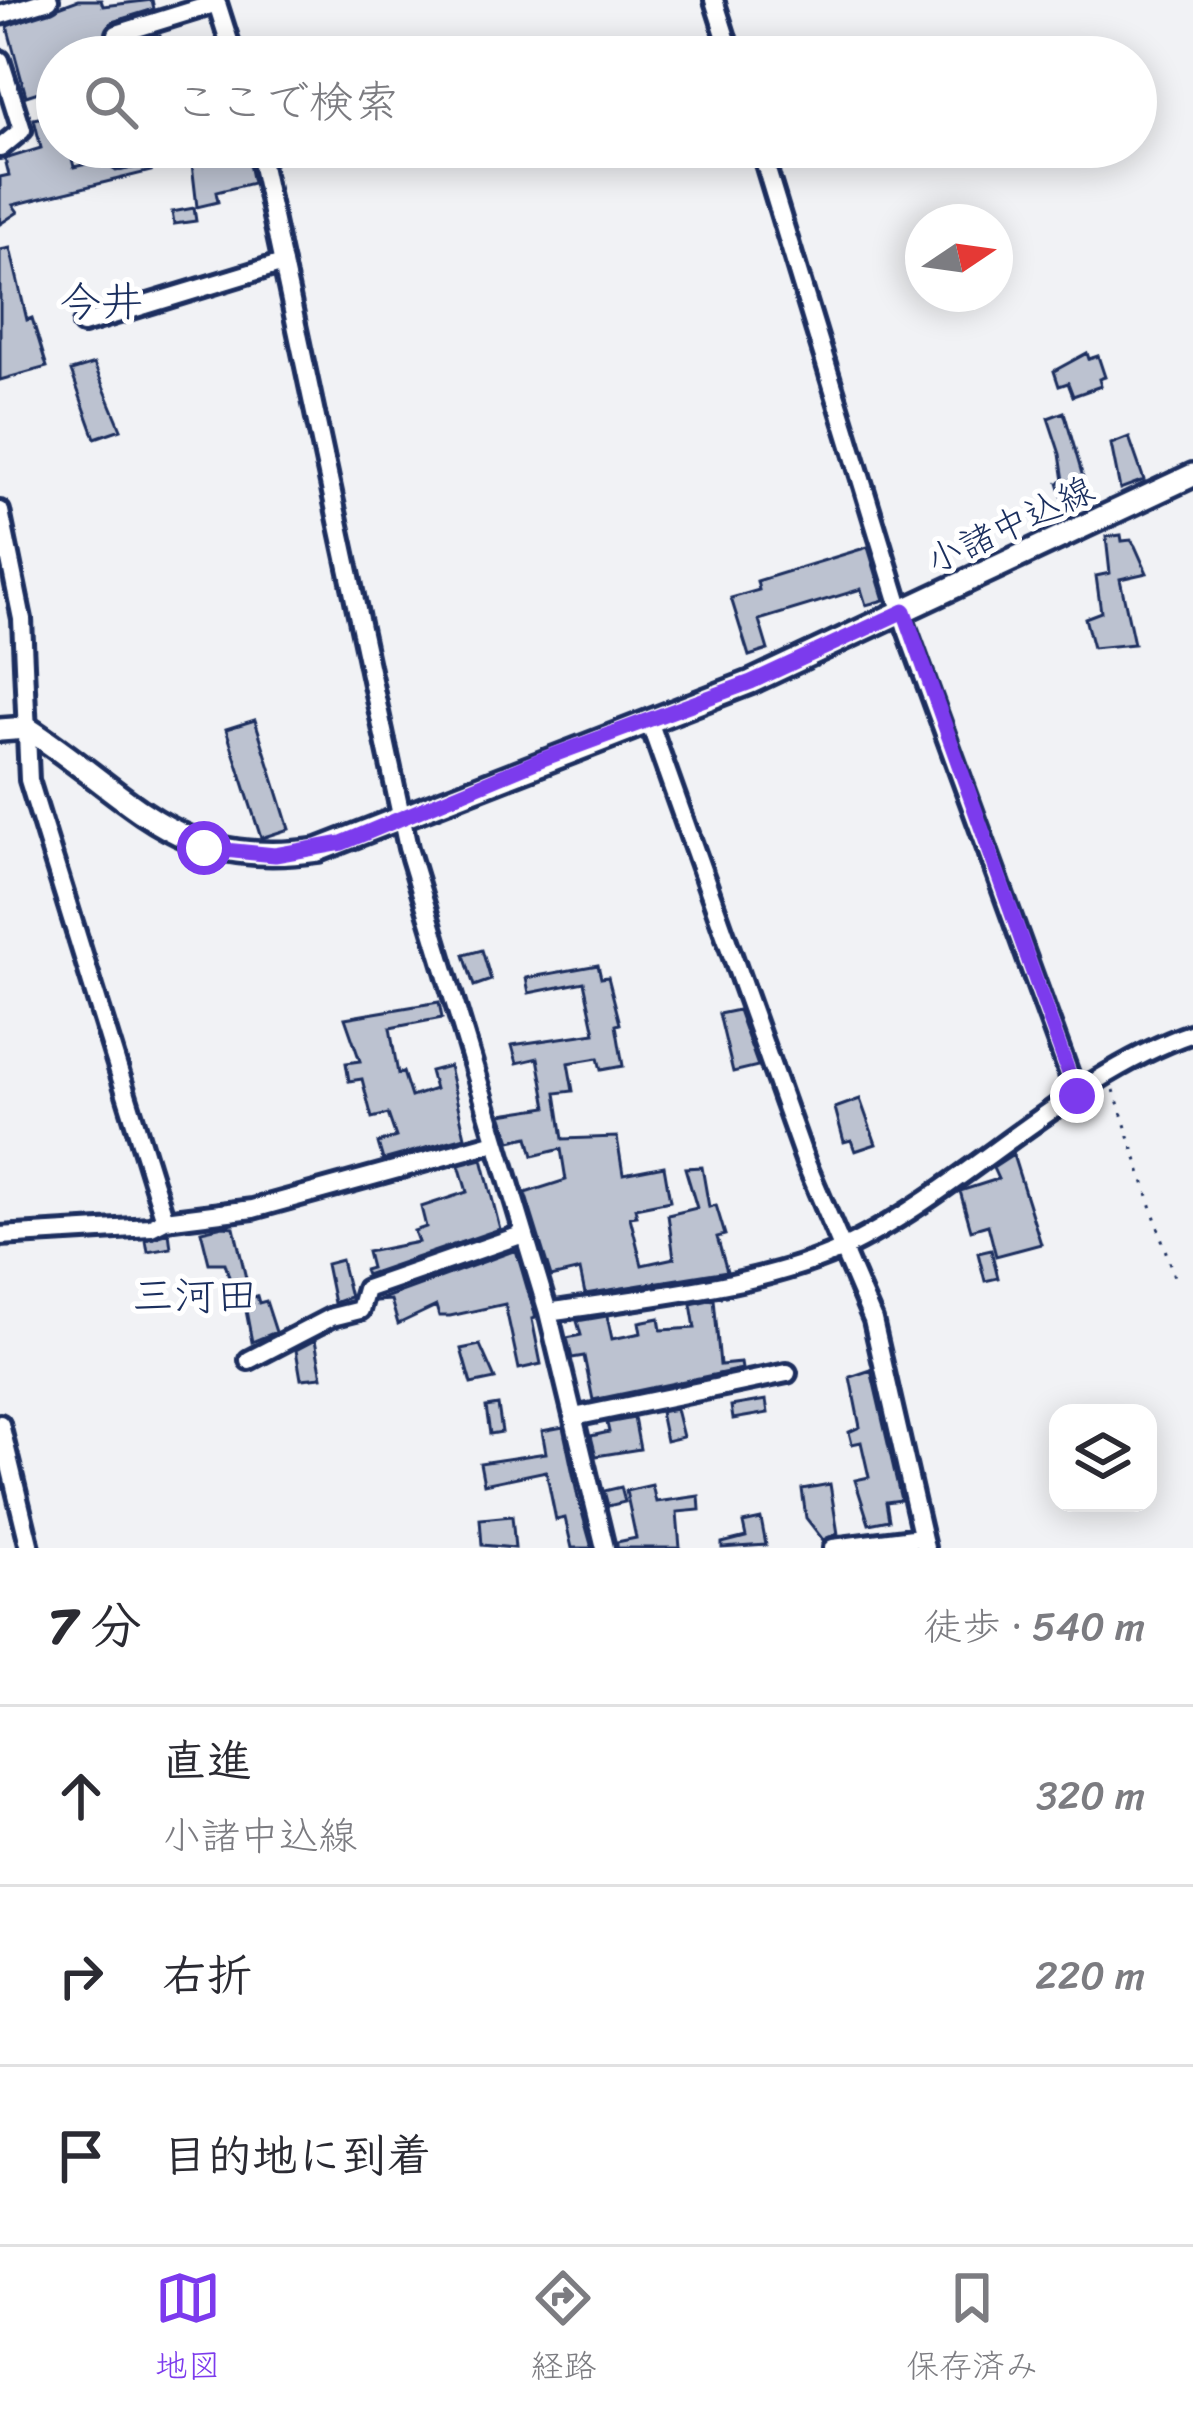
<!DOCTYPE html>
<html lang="ja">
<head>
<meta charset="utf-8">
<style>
	body { margin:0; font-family:Sriracha,"Klee One",sans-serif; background:#f2f2f3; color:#2b2b33 }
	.controls { position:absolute; right:36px; bottom:36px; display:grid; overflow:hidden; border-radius:24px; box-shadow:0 6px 30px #0003 }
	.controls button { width:108px; height:108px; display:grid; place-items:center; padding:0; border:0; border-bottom:3px solid #e1e1e2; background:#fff; color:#2b2b33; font:60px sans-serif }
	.compass { position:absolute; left:905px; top:204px; width:108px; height:108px; border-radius:50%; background:#fff; box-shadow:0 6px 30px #0003; rotate:77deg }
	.stop { position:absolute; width:36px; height:36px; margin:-27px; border:9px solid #7c3aed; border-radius:50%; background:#fff }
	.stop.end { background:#7c3aed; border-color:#fff; box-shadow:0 3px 12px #0008 }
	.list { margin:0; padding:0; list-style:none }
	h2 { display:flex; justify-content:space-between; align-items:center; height:156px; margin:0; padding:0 48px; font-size:51px }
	h2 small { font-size:39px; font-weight:400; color:#7c7c81 }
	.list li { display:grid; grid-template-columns:78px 1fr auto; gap:36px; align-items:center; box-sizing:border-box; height:180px; padding:0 48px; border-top:3px solid #e1e1e2 }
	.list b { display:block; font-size:45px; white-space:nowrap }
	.list p { margin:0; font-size:39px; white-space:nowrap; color:#7c7c81 }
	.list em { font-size:39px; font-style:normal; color:#7c7c81 }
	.icon { flex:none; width:66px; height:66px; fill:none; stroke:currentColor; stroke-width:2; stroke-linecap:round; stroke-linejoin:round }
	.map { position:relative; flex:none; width:1193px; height:1548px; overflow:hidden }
	.search { position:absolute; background:#fff; box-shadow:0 6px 30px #0003; left:36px; right:36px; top:36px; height:132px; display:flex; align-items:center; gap:30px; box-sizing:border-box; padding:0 42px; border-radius:66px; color:#7c7c81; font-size:45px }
	.sheet { height:696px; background:#fff }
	nav { display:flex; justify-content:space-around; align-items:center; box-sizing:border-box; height:168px; border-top:3px solid #e1e1e2; background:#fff; font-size:33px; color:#7c7c81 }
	nav a { display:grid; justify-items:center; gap:6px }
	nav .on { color:#7c3aed }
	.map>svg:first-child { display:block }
	.building { fill:#bcc2d0; stroke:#1b2f5e; stroke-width:3 }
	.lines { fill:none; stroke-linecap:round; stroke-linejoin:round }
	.minor-casing { stroke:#1b2f5e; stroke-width:26 }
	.major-casing { stroke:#1b2f5e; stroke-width:30 }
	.path { stroke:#1b2f5e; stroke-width:3; stroke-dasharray:3 9; stroke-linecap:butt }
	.minor { stroke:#fff; stroke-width:16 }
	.major { stroke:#fff; stroke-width:21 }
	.route { stroke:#7c3aed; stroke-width:15 }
	.labels { text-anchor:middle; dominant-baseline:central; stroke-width:10; stroke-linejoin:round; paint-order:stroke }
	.street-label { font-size:36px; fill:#1b2f5e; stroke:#fff }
	.quarter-label { font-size:42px; fill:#1b2f5e; stroke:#fff }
</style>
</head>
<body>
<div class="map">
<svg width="1193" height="1548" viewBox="0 0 1193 1548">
	<rect width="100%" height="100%" fill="#f1f2f5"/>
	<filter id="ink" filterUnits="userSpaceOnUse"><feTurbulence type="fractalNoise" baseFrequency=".00833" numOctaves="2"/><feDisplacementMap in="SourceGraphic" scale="24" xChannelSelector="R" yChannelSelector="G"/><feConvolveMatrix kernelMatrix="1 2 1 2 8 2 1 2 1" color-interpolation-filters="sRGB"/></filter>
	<g filter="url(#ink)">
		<path class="building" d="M 78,0 L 101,0 L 103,6 L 152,0 L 154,9 L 112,22 L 105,37 L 115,47 L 160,36 L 165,57 L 57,57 L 57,86 L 26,96 L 7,26 Z
			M 57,114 L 57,147 L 69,147 L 74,167 L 104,160 L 116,171 L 149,165 L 151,171 L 13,205 L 18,212 L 0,224 L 0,177 L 9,175 L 5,159 L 41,148 L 34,119 Z
			M 246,150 L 253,183 L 216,192 L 218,202 L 197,207 L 192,164 Z
			M 194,208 L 196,221 L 174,224 L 172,212 Z
			M 10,248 L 27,320 L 32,318 L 47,367 L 0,380 L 0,250 Z
			M 1087,353 L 1089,359 L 1098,356 L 1105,377 L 1099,379 L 1101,386 L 1073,396 L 1068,383 L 1059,386 L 1054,371 Z
			M 94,364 L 121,429 L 95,438 L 71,371 Z
			M 1064,412 L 1087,491 L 1064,502 L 1058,483 L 1064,481 L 1060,454 L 1048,418 Z
			M 1129,437 L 1144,480 L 1120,489 L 1111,444 Z
			M 1121,535 L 1122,541 L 1131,540 L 1135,546 L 1147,573 L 1120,579 L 1134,644 L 1093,648 L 1085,618 L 1101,612 L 1096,576 L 1110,573 L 1106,537 Z
			M 868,547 L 884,600 L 866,605 L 861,589 L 759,620 L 768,650 L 749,656 L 731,598 L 759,590 L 757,581 Z
			M 255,720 L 289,829 L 261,838 L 226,729 Z
			M 482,950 L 491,980 L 474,986 L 464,955 Z
			M 598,965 L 601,978 L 608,977 L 620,1024 L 616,1025 L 623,1066 L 601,1070 L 598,1058 L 568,1063 L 573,1091 L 556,1093 L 563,1139 L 617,1137 L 623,1174 L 664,1166 L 670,1201 L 635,1208 L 637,1216 L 630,1217 L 642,1265 L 674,1258 L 668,1215 L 697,1208 L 685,1168 L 702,1167 L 709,1207 L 716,1205 L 725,1235 L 717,1237 L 727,1271 L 585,1294 L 580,1270 L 551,1277 L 525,1193 L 566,1180 L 561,1149 L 533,1156 L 528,1137 L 510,1141 L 501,1114 L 547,1107 L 538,1058 L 517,1063 L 512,1045 L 595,1033 L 584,982 L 529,993 L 526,978 Z
			M 439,1002 L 442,1018 L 390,1028 L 398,1074 L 403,1072 L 411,1097 L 435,1089 L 430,1071 L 449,1066 L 465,1137 L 383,1160 L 378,1143 L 396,1137 L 388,1114 L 372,1118 L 362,1079 L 349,1081 L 346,1063 L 360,1061 L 345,1018 Z
			M 738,1010 L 758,1066 L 733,1072 L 719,1014 Z
			M 860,1099 L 876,1144 L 855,1151 L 851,1140 L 844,1142 L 835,1108 Z
			M 1013,1155 L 1041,1244 L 996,1256 L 988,1225 L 971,1230 L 960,1191 L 998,1179 L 993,1168 Z
			M 482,1159 L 500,1229 L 366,1275 L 364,1270 L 371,1268 L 367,1252 L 418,1242 L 414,1231 L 426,1227 L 421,1207 L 467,1192 L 459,1165 Z
			M 223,1226 L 234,1227 L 248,1287 L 233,1291 L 225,1263 L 209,1263 L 201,1231 Z
			M 169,1233 L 171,1248 L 148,1252 L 146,1240 Z
			M 516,1250 L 536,1318 L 532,1319 L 541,1364 L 519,1369 L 505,1304 L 450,1316 L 439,1316 L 436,1306 L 398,1324 L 391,1300 L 376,1301 Z
			M 991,1250 L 998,1278 L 985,1281 L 978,1253 Z
			M 341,1260 L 350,1297 L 334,1303 L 326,1264 Z
			M 257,1296 L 259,1303 L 266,1301 L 276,1332 L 252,1342 L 244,1300 Z
			M 714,1299 L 720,1365 L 741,1363 L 742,1369 L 593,1400 L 584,1356 L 572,1358 L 567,1338 L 581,1335 L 577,1321 L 607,1316 L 612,1339 L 641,1333 L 639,1322 L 659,1318 L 661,1330 L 695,1328 L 691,1304 Z
			M 315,1340 L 322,1377 L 301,1379 L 296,1350 Z
			M 480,1345 L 495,1379 L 471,1384 L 461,1349 Z
			M 871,1370 L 901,1500 L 886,1502 L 889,1520 L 869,1524 L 855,1480 L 869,1477 L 861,1442 L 852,1444 L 849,1432 L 860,1427 L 850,1377 Z
			M 766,1400 L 768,1413 L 733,1419 L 731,1406 Z
			M 498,1405 L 502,1432 L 490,1434 L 486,1407 Z
			M 676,1409 L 683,1437 L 666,1441 L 660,1412 Z
			M 634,1418 L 640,1449 L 596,1456 L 591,1436 L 609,1432 L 607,1423 Z
			M 563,1427 L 578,1498 L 592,1548 L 572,1548 L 565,1518 L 556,1520 L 546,1471 L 484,1484 L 480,1463 L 546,1453 L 542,1431 Z
			M 830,1484 L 838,1534 L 823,1540 L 806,1518 L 802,1489 Z
			M 652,1485 L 656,1502 L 699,1496 L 700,1510 L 677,1512 L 680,1548 L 617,1548 L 617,1542 L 636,1538 L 626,1491 Z
			M 621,1487 L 625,1502 L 608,1506 L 604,1491 Z
			M 512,1516 L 515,1548 L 482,1545 L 480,1519 Z
			M 761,1519 L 766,1545 L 722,1548 L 722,1543 L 746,1537 L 743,1523 Z"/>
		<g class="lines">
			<defs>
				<path id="minor" d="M 216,0 L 234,57
					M 714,0 L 732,57
					M 0,15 L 49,0
					M 117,34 L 217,3
					M 0,60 L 22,130 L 0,148
					M 110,147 L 119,159 L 156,150
					M 258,147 L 408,848 L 548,1312 L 605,1548
					M 760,147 L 906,627 L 1077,1096
					M 83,324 L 283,263
					M 0,511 L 22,619 L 29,780 L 165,1220 L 151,1227 L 0,1236
					M 649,721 L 806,1163 L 873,1320 L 925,1548
					M 165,1220 L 253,1209 L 496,1142
					M 548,1312 C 638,1298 760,1287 842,1249 C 959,1194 1071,1074 1193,1033
					M 249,1360 L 332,1317 L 360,1310 L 366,1289 L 521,1235
					M 574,1417 L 787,1373
					M 0,1424 L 30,1548
					M 833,1548 L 921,1537"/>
				<path id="major" d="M 0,730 L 27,728 C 136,799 175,871 318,850 L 751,682 L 1193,475"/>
			</defs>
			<use href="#minor" class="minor-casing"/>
			<use href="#major" class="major-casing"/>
			<path class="path" d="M 1114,1090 L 1175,1280"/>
			<use href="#minor" class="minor"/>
			<use href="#major" class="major"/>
		</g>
	</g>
	<g class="lines" filter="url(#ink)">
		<path class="route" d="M 204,848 L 275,855 L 342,843 L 540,760 L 751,682 L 904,611 L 1077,1096"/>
	</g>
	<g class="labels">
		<g class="street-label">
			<text transform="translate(1010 525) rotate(-25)">小諸中込線</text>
		</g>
		<g class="quarter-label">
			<text x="101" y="302">今井</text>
			<text x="195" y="1296">三河田</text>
		</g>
	</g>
</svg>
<div class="controls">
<button><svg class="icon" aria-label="layers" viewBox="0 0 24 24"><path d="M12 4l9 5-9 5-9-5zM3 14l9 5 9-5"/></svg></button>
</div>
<svg class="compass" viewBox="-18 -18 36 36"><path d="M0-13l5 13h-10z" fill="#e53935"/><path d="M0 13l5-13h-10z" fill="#7c7c81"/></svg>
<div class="stop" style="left:204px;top:848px"></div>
<div class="stop end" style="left:1077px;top:1096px"></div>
<div class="search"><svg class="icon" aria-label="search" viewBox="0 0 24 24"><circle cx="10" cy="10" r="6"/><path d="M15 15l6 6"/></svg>ここで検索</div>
</div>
<section class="sheet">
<h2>7 分<small>徒歩 · 540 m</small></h2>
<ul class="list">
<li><svg class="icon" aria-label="ahead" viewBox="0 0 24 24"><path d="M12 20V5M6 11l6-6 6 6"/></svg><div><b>直進</b><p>小諸中込線</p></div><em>320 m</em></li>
<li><svg class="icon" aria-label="right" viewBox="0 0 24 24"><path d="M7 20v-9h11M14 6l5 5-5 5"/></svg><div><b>右折</b></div><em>220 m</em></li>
<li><svg class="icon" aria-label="arrive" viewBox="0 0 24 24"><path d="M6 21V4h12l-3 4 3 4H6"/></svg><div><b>目的地に到着</b></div></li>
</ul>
</section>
<nav>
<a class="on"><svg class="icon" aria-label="map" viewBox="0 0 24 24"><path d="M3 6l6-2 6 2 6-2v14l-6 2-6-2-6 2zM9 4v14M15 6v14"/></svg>地図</a>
<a><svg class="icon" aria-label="directions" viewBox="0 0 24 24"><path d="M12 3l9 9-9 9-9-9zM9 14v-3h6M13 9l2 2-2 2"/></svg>経路</a>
<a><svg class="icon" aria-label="saved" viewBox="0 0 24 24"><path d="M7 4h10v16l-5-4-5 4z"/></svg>保存済み</a>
</nav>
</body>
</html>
